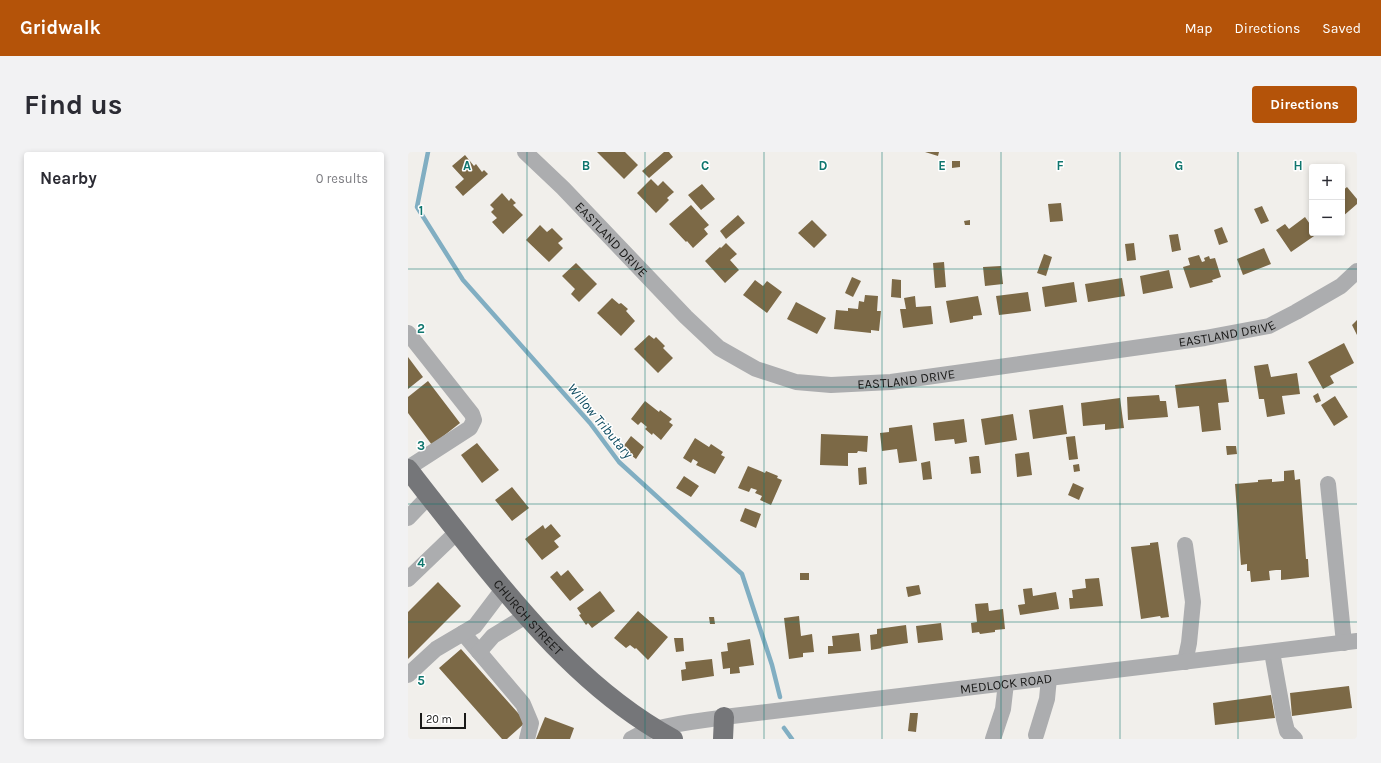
<!DOCTYPE html>
<html lang="en">
<head>
<meta charset="utf-8">
<style>
	body { margin:0; font-family:Karla,sans-serif; background:#f2f2f3; color:#2b2b33 }
	.controls { position:absolute; right:12px; top:12px; display:grid; overflow:hidden; border-radius:4px; box-shadow:0 2px 6px #0003 }
	.controls button { width:36px; height:36px; display:grid; place-items:center; padding:0; border:0; border-bottom:1px solid #e1e1e2; background:#fff; color:#2b2b33; font:20px sans-serif }
	.scale { position:absolute; left:12px; bottom:10px; width:46px; box-sizing:border-box; padding-left:4px; border:2px solid #191918; border-top:0; font-size:11px; line-height:14px; white-space:nowrap; color:#191918; -webkit-text-stroke:3px #fff; paint-order:stroke }
	.list { margin:0; padding:0; list-style:none }
	h2 { display:flex; justify-content:space-between; align-items:center; height:52px; margin:0; padding:0 16px; font-size:17px }
	h2 small { font-size:13px; font-weight:400; color:#7c7c81 }
	.map { position:relative; flex:none; width:949px; height:587px; overflow:hidden; border-radius:4px }
	header { display:flex; align-items:center; gap:24px; box-sizing:border-box; height:56px; padding:0 20px; background:#b45309; color:#fff }
	header strong { font-size:19px }
	nav { display:flex; gap:22px; margin-inline-start:auto; font-size:14px }
	.intro { display:flex; align-items:center; justify-content:space-between; box-sizing:border-box; height:96px; padding:0 24px }
	h1 { margin:0; font-size:28px }
	.button { padding:10px 18px; border-radius:4px; background:#b45309; color:#fff; font-size:14px; font-weight:700 }
	main { display:flex; gap:24px; padding:0 24px }
	aside { flex:1; background:#fff; border-radius:4px; box-shadow:0 2px 6px #0003 }
	.map>svg:first-child { display:block }
	.lines { fill:none; stroke-linecap:round; stroke-linejoin:round }
	.stream { stroke:#81aec2; stroke-width:4.5 }
	.building { fill:#7c6946 }
	.minor { stroke:#acadaf; stroke-width:16 }
	.major { stroke:#757679; stroke-width:20 }
	.grid { fill:none; stroke:#0f766e; stroke-width:1; stroke-opacity:0.55 }
	.labels { text-anchor:middle; dominant-baseline:central; stroke-width:3; stroke-linejoin:round; paint-order:stroke }
	.street-label { font-size:13px; fill:#191918; stroke:#fff }
	.water-label { font-size:14px; font-style:italic; fill:#0e4b60; stroke:#fff }
	.grid-label { font-size:13px; text-anchor:middle; font-weight:bold; fill:#0f766e; stroke:#fff; stroke-width:3; stroke-linejoin:round; paint-order:stroke }
</style>
</head>
<body>
<header>
<strong>Gridwalk</strong>
<nav><a>Map</a><a>Directions</a><a>Saved</a></nav>
</header>
<div class="intro"><h1>Find us</h1><a class="button">Directions</a></div>
<main>
<aside>
<h2>Nearby<small>0 results</small></h2>
<ul class="list">
</ul>
</aside>
<div class="map">
<svg width="949" height="587" viewBox="0 0 949 587">
	<rect width="100%" height="100%" fill="#f1efeb"/>
	<g class="lines">
		<path class="stream" d="M 20,0 L 9,55 L 55,128 L 182,271 L 211,310 L 334,422 L 364,513 L 372,545
			M 376,576 L 384,587"/>
	</g>
	<path class="building" d="M 189,0 L 217,0 L 230,13 L 216,27 Z
		M 256,0 L 261,0 L 265,5 L 241,26 L 234,19 Z
		M 517,0 L 531,0 L 530,4 Z
		M 57,3 L 66,14 L 68,12 L 74,20 L 76,18 L 80,22 L 55,44 L 47,35 L 56,27 L 44,14 Z
		M 544,9 L 552,9 L 552,15 L 544,16 Z
		M 243,27 L 250,34 L 255,29 L 266,40 L 259,46 L 261,48 L 248,61 L 229,41 Z
		M 294,32 L 307,47 L 293,58 L 280,43 Z
		M 939,35 L 949,47 L 949,52 L 934,65 L 934,39 Z
		M 94,41 L 101,49 L 103,46 L 108,51 L 105,53 L 115,63 L 95,82 L 84,70 L 89,66 L 83,60 L 86,57 L 82,53 Z
		M 653,51 L 655,69 L 642,70 L 640,52 Z
		M 283,53 L 301,73 L 296,77 L 300,82 L 285,96 L 279,89 L 278,90 L 261,72 Z
		M 854,54 L 861,69 L 853,72 L 846,57 Z
		M 330,63 L 337,71 L 318,87 L 312,79 Z
		M 897,65 L 904,75 L 904,81 L 908,81 L 909,82 L 883,100 L 868,78 L 877,72 L 881,77 Z
		M 404,68 L 419,83 L 406,96 L 390,81 Z
		M 562,68 L 562,73 L 557,73 L 556,69 Z
		M 132,73 L 139,80 L 144,76 L 155,87 L 150,91 L 155,96 L 141,110 L 118,88 Z
		M 814,75 L 820,90 L 811,93 L 806,78 Z
		M 770,82 L 773,98 L 764,100 L 761,83 Z
		M 318,91 L 329,102 L 322,108 L 331,118 L 317,131 L 297,109 L 312,95 L 313,96 Z
		M 726,91 L 728,108 L 719,109 L 717,92 Z
		M 856,96 L 863,112 L 835,123 L 829,107 Z
		M 636,102 L 644,105 L 638,124 L 629,121 Z
		M 791,103 L 794,110 L 797,109 L 796,106 L 801,104 L 802,107 L 807,106 L 813,125 L 804,128 L 805,130 L 782,136 L 775,115 L 782,113 L 780,106 Z
		M 536,110 L 538,135 L 527,136 L 525,111 Z
		M 168,111 L 189,132 L 171,150 L 163,142 L 167,137 L 154,124 Z
		M 593,114 L 595,132 L 577,134 L 575,115 Z
		M 761,118 L 765,136 L 735,142 L 732,124 Z
		M 444,125 L 453,129 L 445,145 L 437,141 Z
		M 714,126 L 717,144 L 680,150 L 677,132 Z
		M 484,127 L 493,128 L 493,146 L 483,145 Z
		M 347,128 L 355,134 L 359,129 L 374,140 L 359,161 L 335,143 Z
		M 666,130 L 669,150 L 637,155 L 634,135 Z
		M 620,140 L 623,159 L 591,163 L 588,144 Z
		M 457,143 L 470,144 L 469,159 L 473,159 L 471,179 L 463,178 L 463,181 L 426,177 L 428,158 L 440,159 L 440,156 L 450,157 L 451,149 L 456,150 Z
		M 507,144 L 508,155 L 523,154 L 525,172 L 495,176 L 492,157 L 498,157 L 496,146 Z
		M 570,144 L 574,163 L 565,164 L 565,167 L 542,171 L 538,149 Z
		M 204,146 L 211,152 L 213,151 L 220,157 L 218,159 L 227,169 L 213,184 L 189,161 Z
		M 388,150 L 418,166 L 409,182 L 379,167 Z
		M 949,168 L 949,183 L 944,173 Z
		M 241,183 L 246,187 L 248,185 L 257,194 L 255,196 L 265,206 L 250,221 L 226,197 Z
		M 936,191 L 946,211 L 922,224 L 926,231 L 915,237 L 900,210 Z
		M 0,205 L 15,225 L 0,237 Z
		M 860,212 L 863,225 L 889,221 L 892,242 L 874,244 L 877,262 L 859,265 L 856,247 L 851,247 L 846,214 Z
		M 818,227 L 821,250 L 810,251 L 813,278 L 794,280 L 791,254 L 770,256 L 767,233 Z
		M 20,229 L 52,271 L 24,293 L 0,261 L 0,245 Z
		M 910,241 L 913,249 L 908,251 L 905,244 Z
		M 751,243 L 752,249 L 758,249 L 760,265 L 720,268 L 719,245 Z
		M 927,244 L 940,265 L 926,274 L 913,253 Z
		M 712,246 L 716,276 L 697,278 L 697,272 L 675,274 L 673,251 Z
		M 237,249 L 251,260 L 252,258 L 264,267 L 261,270 L 265,273 L 253,288 L 245,281 L 244,283 L 237,277 L 239,275 L 233,270 L 230,273 L 223,267 Z
		M 655,253 L 659,282 L 625,287 L 621,258 Z
		M 605,262 L 609,288 L 577,293 L 573,267 Z
		M 556,267 L 559,290 L 547,292 L 546,287 L 527,289 L 525,271 Z
		M 504,273 L 509,309 L 491,311 L 489,297 L 474,299 L 472,281 L 481,280 L 481,276 Z
		M 413,282 L 460,284 L 459,300 L 450,299 L 449,301 L 440,301 L 440,314 L 412,313 Z
		M 223,284 L 236,295 L 228,307 L 214,296 Z
		M 667,284 L 670,307 L 661,308 L 658,285 Z
		M 287,286 L 301,295 L 303,292 L 315,300 L 313,303 L 317,305 L 307,322 L 288,313 L 290,310 L 285,307 L 283,311 L 275,306 Z
		M 69,291 L 91,318 L 74,331 L 53,303 Z
		M 818,294 L 828,294 L 829,302 L 819,303 Z
		M 621,300 L 624,323 L 609,325 L 607,302 Z
		M 568,304 L 571,304 L 573,321 L 563,322 L 561,305 Z
		M 522,309 L 524,327 L 515,328 L 513,311 Z
		M 671,312 L 672,319 L 666,320 L 665,313 Z
		M 340,314 L 357,321 L 358,319 L 370,324 L 369,326 L 374,328 L 363,353 L 352,348 L 354,344 L 347,341 L 349,338 L 343,336 L 341,340 L 330,336 Z
		M 458,315 L 459,332 L 451,333 L 450,316 Z
		M 886,318 L 887,328 L 892,327 L 898,407 L 900,407 L 901,425 L 873,428 L 873,418 L 868,418 L 861,419 L 862,428 L 843,430 L 842,419 L 839,419 L 839,412 L 833,413 L 827,332 L 850,330 L 850,328 L 864,327 L 864,330 L 876,329 L 876,319 Z
		M 276,324 L 291,334 L 283,345 L 268,336 Z
		M 665,331 L 676,336 L 671,348 L 660,343 Z
		M 104,335 L 121,356 L 104,369 L 87,348 Z
		M 337,356 L 353,362 L 348,376 L 332,369 Z
		M 143,372 L 153,384 L 146,389 L 151,395 L 134,408 L 117,387 L 135,373 L 137,377 Z
		M 750,390 L 761,465 L 753,466 L 752,464 L 733,467 L 723,395 L 742,393 L 742,391 Z
		M 160,418 L 176,438 L 162,449 L 142,425 L 149,419 L 153,424 Z
		M 392,421 L 401,421 L 401,428 L 392,428 Z
		M 691,426 L 695,454 L 662,457 L 661,446 L 665,446 L 664,438 L 678,436 L 677,427 Z
		M 30,430 L 53,454 L 0,507 L 0,460 Z
		M 511,433 L 513,442 L 500,445 L 498,435 Z
		M 624,436 L 625,444 L 648,440 L 651,457 L 612,463 L 610,453 L 617,452 L 615,437 Z
		M 192,439 L 207,459 L 184,476 L 180,471 L 178,473 L 171,463 L 173,462 L 169,456 Z
		M 580,451 L 581,459 L 595,457 L 597,477 L 587,478 L 587,480 L 572,482 L 571,480 L 564,481 L 563,471 L 569,470 L 567,452 Z
		M 230,459 L 260,485 L 240,508 L 228,496 L 227,497 L 222,493 L 218,496 L 206,486 Z
		M 391,464 L 393,484 L 404,482 L 406,500 L 395,501 L 395,505 L 381,507 L 376,466 Z
		M 301,465 L 306,465 L 307,472 L 302,472 Z
		M 533,471 L 535,488 L 510,491 L 508,474 Z
		M 498,473 L 500,491 L 473,495 L 474,496 L 463,498 L 462,483 L 469,482 L 469,477 Z
		M 451,481 L 453,499 L 420,502 L 420,494 L 425,494 L 424,484 Z
		M 266,486 L 275,486 L 276,499 L 268,500 Z
		M 342,487 L 346,513 L 331,515 L 332,521 L 322,522 L 322,516 L 315,517 L 313,500 L 320,499 L 319,491 Z
		M 53,497 L 118,570 L 99,587 L 94,587 L 31,516 Z
		M 304,507 L 306,524 L 274,529 L 273,518 L 278,517 L 277,510 Z
		M 941,534 L 944,556 L 884,564 L 882,541 Z
		M 863,543 L 867,566 L 807,573 L 805,551 Z
		M 502,561 L 510,561 L 508,580 L 500,579 Z
		M 137,565 L 166,576 L 162,587 L 128,587 Z"/>
	<g class="lines">
		<g class="minor">
			<path id="s1" d="M 117,0 L 155,36 L 278,165 L 311,196 L 348,217 L 388,230 L 423,233 L 483,230 L 797,186 L 861,174 L 888,160 L 933,134 L 949,119"/>
			<path d="M 0,181 L 64,262 L 66,268 L 62,276 L 0,316"/>
			<path d="M 920,332 L 936,491"/>
			<path d="M 0,366 L 21,344"/>
			<path d="M 0,427 L 49,380"/>
			<path d="M 55,481 L 115,552 L 123,571 L 119,587"/>
			<path d="M 71,500 L 85,484 L 118,464"/>
			<path d="M 864,500 L 876,567 L 879,579 L 887,587"/>
			<path d="M 777,510 L 781,491 L 785,450 L 777,393"/>
			<path d="M 0,523 L 28,497 L 67,474 L 95,437"/>
			<path d="M 628,583 L 639,547 L 641,526"/>
			<path id="s2" d="M 223,587 C 245,573 289,570 316,565 L 949,489"/>
			<path d="M 585,587 L 595,557 L 598,531"/>
		</g>
		<g class="major">
			<path id="s3" d="M 0,317 C 22,346 44,373 66,401 C 123,472 184,543 265,587"/>
			<path d="M 315,587 L 316,565"/>
		</g>
	</g>
	<path class="grid" d="M 119,0 L 119,587M 237,0 L 237,587M 356,0 L 356,587M 474,0 L 474,587M 593,0 L 593,587M 712,0 L 712,587M 830,0 L 830,587M 0,117 L 949,117M 0,235 L 949,235M 0,352 L 949,352M 0,470 L 949,470"/>
	<g class="labels">
		<g class="street-label">
			<text stroke="none"><textPath href="#s1" startOffset="123">EASTLAND DRIVE</textPath></text>
			<text stroke="none"><textPath href="#s1" startOffset="795">EASTLAND DRIVE</textPath></text>
			<text stroke="none"><textPath href="#s1" startOffset="471">EASTLAND DRIVE</textPath></text>
			<text stroke="none"><textPath href="#s3" startOffset="191">CHURCH STREET</textPath></text>
			<text stroke="none"><textPath href="#s2" startOffset="380">MEDLOCK ROAD</textPath></text>
		</g>
		<g class="water-label">
			<text transform="translate(192 269) rotate(50)">Willow Tributary</text>
		</g>
	</g>
	<g class="grid-label">
		<text x="59" y="18">A</text>
		<text x="178" y="18">B</text>
		<text x="297" y="18">C</text>
		<text x="415" y="18">D</text>
		<text x="534" y="18">E</text>
		<text x="652" y="18">F</text>
		<text x="771" y="18">G</text>
		<text x="890" y="18">H</text>
		<text x="13" y="63">1</text>
		<text x="13" y="181">2</text>
		<text x="13" y="298">3</text>
		<text x="13" y="415">4</text>
		<text x="13" y="533">5</text>
	</g>
</svg>
<div class="controls">
<button>+</button>
<button>−</button>
</div>
<div class="scale">20 m</div>
</div>
</main>
</body>
</html>
